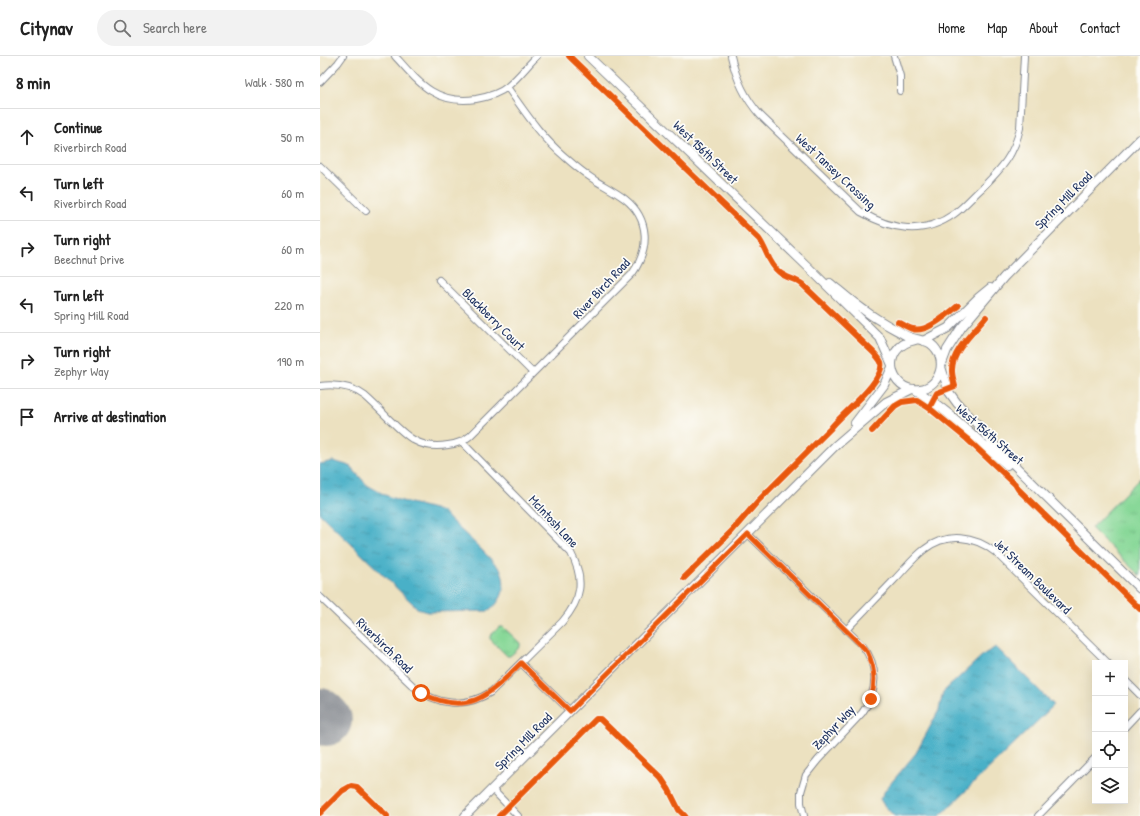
<!DOCTYPE html>
<html lang="en">
<head>
<meta charset="utf-8">
<style>
	body { margin:0; font-family:"Patrick Hand",sans-serif; background:#f2f2f2; color:#222 }
	.controls { position:absolute; right:12px; bottom:12px; display:grid; overflow:hidden; border-radius:0px; box-shadow:0 4px 16px #0002 }
	.controls button { width:36px; height:36px; display:grid; place-items:center; padding:0; border:0; border-bottom:1px solid #e0e0e0; background:#fff; color:#222; font:20px sans-serif }
	.stop { position:absolute; width:12px; height:12px; margin:-9px; border:3px solid #ea580c; border-radius:50%; background:#fff }
	.stop.end { background:#ea580c; border-color:#fff; box-shadow:0 1px 4px #0008 }
	.list { margin:0; padding:0; list-style:none }
	h2 { display:flex; justify-content:space-between; align-items:center; height:52px; margin:0; padding:0 16px; font-size:17px }
	h2 small { font-size:13px; font-weight:400; color:#767676 }
	.list li { display:grid; grid-template-columns:26px 1fr auto; gap:12px; align-items:center; box-sizing:border-box; height:56px; padding:0 16px; border-top:1px solid #e0e0e0 }
	.list b { display:block; font-size:15px; white-space:nowrap }
	.list p { margin:0; font-size:13px; white-space:nowrap; color:#767676 }
	.list em { font-size:13px; font-style:normal; color:#767676 }
	.icon { flex:none; width:22px; height:22px; fill:none; stroke:currentColor; stroke-width:2; stroke-linecap:round; stroke-linejoin:round }
	.map { position:relative; flex:none; width:820px; height:760px; overflow:hidden }
	header { display:flex; align-items:center; gap:24px; box-sizing:border-box; height:56px; padding:0 20px; background:#fff; border-bottom:1px solid #e0e0e0 }
	header strong { font-size:19px }
	nav { display:flex; gap:22px; margin-inline-start:auto; font-size:14px }
	.search { width:280px; height:36px; background:#f2f2f2; display:flex; align-items:center; gap:10px; box-sizing:border-box; padding:0 14px; border-radius:22px; color:#767676; font-size:15px }
	main { display:flex }
	aside { flex:1; background:#fff }
	.map>svg:first-child { display:block }
	.park { fill:url(#park-tufts); stroke:#52847b }
	.water { fill:url(#water-ripples); stroke:#327092 }
	.lines { fill:none; stroke-linecap:round; stroke-linejoin:round }
	.runway { stroke:#84888f; stroke-width:52 }
	.minor-casing { stroke:#84888f; stroke-width:8 }
	.tertiary-casing { stroke:#84888f; stroke-width:10 }
	.minor { stroke:#fff; stroke-width:6 }
	.tertiary { stroke:#fff; stroke-width:8 }
	.cycleway-casing { stroke:#fdfcf7; stroke-width:8 }
	.cycleway { stroke:#e8590c; stroke-width:6 }
	.route { stroke:#ea580c; stroke-width:5 }
	.labels { text-anchor:middle; dominant-baseline:central; stroke-width:3.5; stroke-linejoin:round; paint-order:stroke }
	.street-label { font-size:13px; fill:#1b2f5e; stroke:#fdfcf7 }
</style>
</head>
<body>
<header>
<strong>Citynav</strong>
<div class="search"><svg class="icon" aria-label="search" viewBox="0 0 24 24"><circle cx="10" cy="10" r="6"/><path d="M15 15l6 6"/></svg>Search here</div>
<nav><a>Home</a><a>Map</a><a>About</a><a>Contact</a></nav>
</header>
<main>
<aside>
<h2>8 min<small>Walk · 580 m</small></h2>
<ul class="list">
<li><svg class="icon" aria-label="ahead" viewBox="0 0 24 24"><path d="M12 20V5M6 11l6-6 6 6"/></svg><div><b>Continue</b><p>Riverbirch Road</p></div><em>50 m</em></li>
<li><svg class="icon" aria-label="left" viewBox="0 0 24 24"><path d="M17 20v-9H6M10 6l-5 5 5 5"/></svg><div><b>Turn left</b><p>Riverbirch Road</p></div><em>60 m</em></li>
<li><svg class="icon" aria-label="right" viewBox="0 0 24 24"><path d="M7 20v-9h11M14 6l5 5-5 5"/></svg><div><b>Turn right</b><p>Beechnut Drive</p></div><em>60 m</em></li>
<li><svg class="icon" aria-label="left" viewBox="0 0 24 24"><path d="M17 20v-9H6M10 6l-5 5 5 5"/></svg><div><b>Turn left</b><p>Spring Mill Road</p></div><em>220 m</em></li>
<li><svg class="icon" aria-label="right" viewBox="0 0 24 24"><path d="M7 20v-9h11M14 6l5 5-5 5"/></svg><div><b>Turn right</b><p>Zephyr Way</p></div><em>190 m</em></li>
<li><svg class="icon" aria-label="arrive" viewBox="0 0 24 24"><path d="M6 21V4h12l-3 4 3 4H6"/></svg><div><b>Arrive at destination</b></div></li>
</ul>
</aside>
<div class="map">
<svg width="820" height="760" viewBox="0 0 820 760">
	<defs>
		<pattern id="park-tufts" width="24" height="20" patternUnits="userSpaceOnUse"><rect width="24" height="20" fill="#88d898"/><path d="M3 7l-1-3M5 7V3M7 7l1-3M15 17l-1-3M17 17v-4M19 17l1-3" fill="none" stroke="#75ba85"/></pattern>
		<pattern id="water-ripples" width="26" height="14" patternUnits="userSpaceOnUse"><rect width="26" height="14" fill="#48b0c7"/><path d="M2 4q2-2 4 0t4 0M15 11q2-2 4 0t4 0" fill="none" stroke="#3b90a5"/></pattern>
	</defs>
	<rect width="100%" height="100%" fill="#fdfcf7"/>
	<filter id="ink" filterUnits="userSpaceOnUse"><feTurbulence type="fractalNoise" baseFrequency=".025" numOctaves="2"/><feDisplacementMap in="SourceGraphic" scale="8" xChannelSelector="R" yChannelSelector="G"/><feConvolveMatrix kernelMatrix="1 2 1 2 8 2 1 2 1" color-interpolation-filters="sRGB"/></filter>
	<filter id="wash" filterUnits="userSpaceOnUse"><feTurbulence type="fractalNoise" baseFrequency=".012" numOctaves="4" result="noise"/><feDisplacementMap in="SourceGraphic" scale="16" xChannelSelector="R" yChannelSelector="G"/><feGaussianBlur stdDeviation="0.9" result="paint"/><feColorMatrix in="noise" values="0 0 0 0 0 0 0 0 0 0 0 0 0 0 0 0 0 1.4 0 .05"/><feComposite in="paint" operator="in"/></filter>
	<g filter="url(#wash)">
		<rect width="100%" height="100%" fill="#ece1c0"/>
		<path class="park" d="M 820,422 L 820,520 L 771,472 Z
			M 179,571 L 183,571 L 200,587 L 200,591 L 190,600 L 187,600 L 170,583 L 170,580 Z"/>
		<path class="water" d="M 13,405 L 30,410 L 47,429 L 65,439 L 78,444 L 114,453 L 122,456 L 161,493 L 181,514 C 187,531 183,544 169,555 L 107,556 L 97,552 L 91,546 L 0,458 L 0,408 Z
			M 676,591 L 734,649 L 620,760 L 574,760 L 563,748 L 560,743 L 566,733 L 596,697 L 619,654 L 623,636 L 664,598 Z"/>
		<g class="lines">
			<path class="runway" d="M 0,658 L 6,664"/>
		</g>
	</g>
	<g filter="url(#ink)">
		<g class="lines">
			<defs>
				<path id="minor" d="M 75,0 C 99,27 116,49 156,43 C 167,41 179,38 187,31 C 198,22 207,10 217,0
					M 411,0 C 416,23 424,41 440,59 L 541,156 C 572,174 603,180 634,158 C 644,151 653,140 663,131 C 682,112 694,99 700,72 L 704,0
					M 574,0 L 580,20 L 580,35
					M 0,26 L 18,7 L 23,0
					M 0,110 L 46,155
					M 119,224 L 213,317
					M 0,330 C 16,328 31,330 45,340 C 53,347 61,355 69,363 C 87,381 100,394 128,389 C 137,388 143,386 150,380 L 312,218 C 330,193 330,163 305,143 C 296,136 286,131 276,125 C 265,118 255,110 245,101 C 221,81 205,56 187,31
					M 428,478 L 542,589 C 559,610 558,636 542,657 L 498,704 L 486,719 L 481,736 L 481,747 L 484,760
					M 0,541 L 93,630 C 116,649 144,653 171,636 L 242,566 C 262,543 265,524 251,497 L 142,386
					M 526,574 C 542,557 559,540 575,523 C 584,514 594,501 605,493 C 627,476 654,480 675,496 L 788,607
					M 201,607 L 250,655
					M 805,624 L 820,639
					M 805,671 L 820,655
					M 172,733 L 198,760
					M 718,760 L 775,702"/>
				<path id="tertiary" d="M 268,0 L 487,210 L 560,282 L 572,309
					M 510,227 C 521,236 532,246 544,254 C 557,264 571,271 585,279 C 594,284 604,283 611,288 C 628,301 622,330 600,333 C 569,337 559,291 595,284
					M 603,285 L 628,272 L 659,241 L 670,232
					M 621,310 L 627,294 L 641,272 L 684,221 L 820,83
					M 621,311 L 629,336 L 637,347 L 658,369 L 678,393 L 820,533
					M 594,333 C 629,354 656,383 687,409
					M 535,367 L 564,329 L 572,311
					M 145,760 L 516,389 L 566,346 L 592,333"/>
			</defs>
			<use href="#minor" class="minor-casing"/>
			<use href="#tertiary" class="tertiary-casing"/>
			<use href="#minor" class="minor"/>
			<use href="#tertiary" class="tertiary"/>
			<defs>
				<path id="cycleway" d="M 249,0 L 439,183 C 447,194 448,207 459,216 C 466,222 475,223 482,228 L 553,296 C 556,299 559,302 561,306 C 566,325 520,359 510,373 L 438,445 L 412,475 L 364,522
					M 578,266 C 583,268 588,272 593,273 C 607,277 627,258 638,250
					M 609,352 L 617,337 L 635,330 C 634,326 632,320 632,315 C 631,295 655,275 666,261
					M 552,375 L 575,350 L 582,346 L 597,344 L 609,352 L 647,383 L 695,428 L 698,433 L 820,553
					M 0,757 L 22,735 L 31,730 L 37,731 L 67,760
					M 179,760 L 276,663 L 280,663 L 341,722 L 349,734 L 359,754 L 365,760"/>
			</defs>
			<use href="#cycleway" class="cycleway-casing"/>
			<use href="#cycleway" class="cycleway"/>
		</g>
	</g>
	<g class="lines" filter="url(#ink)">
		<path class="route" d="M 101,637 C 149,661 168,640 201,607 L 250,655 L 428,478 L 547,595 C 555,611 556,626 551,643"/>
	</g>
	<g class="labels">
		<g class="street-label">
			<text transform="translate(386 96) rotate(44)">West 156th Street</text>
			<text transform="translate(516 115) rotate(43)">West Tansey Crossing</text>
			<text transform="translate(743 144) rotate(-45)">Spring Mill Road</text>
			<text transform="translate(281 232) rotate(-47)">River Birch Road</text>
			<text transform="translate(174 263) rotate(45)">Blackberry Court</text>
			<text transform="translate(670 378) rotate(41)">West 156th Street</text>
			<text transform="translate(234 465) rotate(47)">McIntosh Lane</text>
			<text transform="translate(713 520) rotate(44)">Jet Stream Boulevard</text>
			<text transform="translate(65 589) rotate(44)">Riverbirch Road</text>
			<text transform="translate(513 671) rotate(-47)">Zephyr Way</text>
			<text transform="translate(203 685) rotate(-45)">Spring Mill Road</text>
		</g>
	</g>
</svg>
<div class="controls">
<button>+</button>
<button>−</button>
<button><svg class="icon" aria-label="locate" viewBox="0 0 24 24"><circle cx="12" cy="12" r="6"/><path d="M12 2v4M12 18v4M2 12h4M18 12h4"/></svg></button>
<button><svg class="icon" aria-label="layers" viewBox="0 0 24 24"><path d="M12 4l9 5-9 5-9-5zM3 14l9 5 9-5"/></svg></button>
</div>
<div class="stop" style="left:101px;top:637px"></div>
<div class="stop end" style="left:551px;top:643px"></div>
</div>
</main>
</body>
</html>
